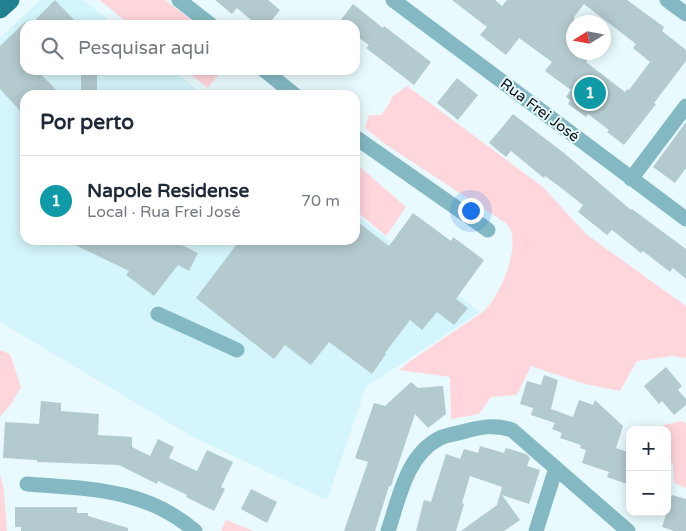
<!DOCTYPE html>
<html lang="pt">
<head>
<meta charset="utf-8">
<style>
	body { margin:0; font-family:"Varela Round",sans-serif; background:#f2f2f3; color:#1f2937 }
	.controls { position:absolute; right:15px; bottom:15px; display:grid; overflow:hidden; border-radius:10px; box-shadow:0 2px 12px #0003 }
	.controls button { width:45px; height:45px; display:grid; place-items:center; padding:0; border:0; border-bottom:1px solid #e0e1e3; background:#fff; color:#1f2937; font:25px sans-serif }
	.compass { position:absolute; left:566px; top:15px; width:45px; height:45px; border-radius:50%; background:#fff; box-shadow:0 2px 12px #0003; rotate:259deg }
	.you { position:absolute; left:470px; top:210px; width:18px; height:18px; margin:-12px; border:4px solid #fff; border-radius:50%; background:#1a73e8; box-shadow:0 0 0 8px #1a73e833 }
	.badge { display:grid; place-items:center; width:32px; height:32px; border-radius:50%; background:#a20541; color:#fff; font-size:16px; font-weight:700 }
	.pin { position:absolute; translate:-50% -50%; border:2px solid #fff; box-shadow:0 1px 5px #0006 }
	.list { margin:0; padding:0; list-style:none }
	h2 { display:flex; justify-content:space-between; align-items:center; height:65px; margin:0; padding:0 20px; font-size:21px }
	h2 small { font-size:16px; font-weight:400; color:#747a83 }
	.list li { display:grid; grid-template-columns:32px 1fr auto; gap:15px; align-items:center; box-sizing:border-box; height:90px; padding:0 20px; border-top:1px solid #e0e1e3 }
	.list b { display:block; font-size:19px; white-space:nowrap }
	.list p { margin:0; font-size:16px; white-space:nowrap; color:#747a83 }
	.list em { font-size:16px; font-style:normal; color:#747a83 }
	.icon { flex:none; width:28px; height:28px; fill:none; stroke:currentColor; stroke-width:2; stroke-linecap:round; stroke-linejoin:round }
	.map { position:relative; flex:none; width:686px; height:531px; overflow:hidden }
	.search { position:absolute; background:#fff; box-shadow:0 2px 12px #0003; left:20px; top:20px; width:340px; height:55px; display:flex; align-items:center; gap:12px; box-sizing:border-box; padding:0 18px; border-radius:15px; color:#747a83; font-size:19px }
	.panel { position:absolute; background:#fff; box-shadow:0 2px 12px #0003; left:20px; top:90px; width:340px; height:155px; border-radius:15px }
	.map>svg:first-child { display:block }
	.built { fill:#d4f5fb }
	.green { fill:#ffd6db }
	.building { fill:#b3cace; fill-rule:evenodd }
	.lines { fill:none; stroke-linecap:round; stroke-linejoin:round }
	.minor { stroke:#84b9c3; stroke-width:15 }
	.major { stroke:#218190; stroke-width:19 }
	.labels { text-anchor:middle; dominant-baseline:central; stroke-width:4; stroke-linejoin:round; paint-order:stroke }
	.street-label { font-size:15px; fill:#0b1314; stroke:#e8fafd }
</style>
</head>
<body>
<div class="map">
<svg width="686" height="531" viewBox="0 0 686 531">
	<rect width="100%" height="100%" fill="#e8fafd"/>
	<path class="built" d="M 40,0 L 83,0 L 115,25 L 25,25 L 25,70 L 172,70 L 204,95 L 25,95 L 25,240 L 355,240 L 355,214 L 480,312 L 366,387 L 327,500 L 193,437 L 0,322 L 0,38 Z"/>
	<path class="green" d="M 100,0 L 165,0 L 198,25 L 130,25 Z
		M 185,70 L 222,70 L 208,88 Z
		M 407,86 L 543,187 L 586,234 L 686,306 L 686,358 L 672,356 L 637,361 L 620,391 L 585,384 L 531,366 L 517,395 L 491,397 L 479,414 L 451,419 L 450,377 L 399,370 L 409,362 L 484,311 C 500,295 516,257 512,234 C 512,231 509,227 507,224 L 385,144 L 365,128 L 369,115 L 381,115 L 389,104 L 393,96 Z
		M 355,165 L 360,167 L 406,207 L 386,236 L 355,210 Z
		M 0,350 L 10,354 L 21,387 L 12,403 L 0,417 Z
		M 681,421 L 686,424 L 686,488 L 674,483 L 673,464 L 667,458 L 667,430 L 644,430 Z
		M 0,474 L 4,490 L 7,531 L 0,531 Z
		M 226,520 L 253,531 L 221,531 Z"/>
	<path class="building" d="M 55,0 L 79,25 L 42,25 L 36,19 Z
		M 215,0 L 268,0 L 280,10 L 268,25 L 257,25 L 237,8 L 232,14 Z
		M 452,0 L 495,0 L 502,6 L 507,0 L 627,0 L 664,27 L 662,31 L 686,50 L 686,61 L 654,103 L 656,104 L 624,145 L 607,132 L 609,130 L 588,114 L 586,117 L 568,104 L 570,100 L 566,97 L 571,90 L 545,71 L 552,62 L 519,38 L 506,55 L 480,35 L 487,27 ZM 584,4 L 636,44 L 633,48 L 650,62 L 629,90 L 627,89 L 625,92 L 586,62 L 593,52 L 574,52 L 574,17 Z
		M 353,4 L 383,28 L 384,26 L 431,62 L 414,85 L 366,48 L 369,45 L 355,35 L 355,25 L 337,25 Z
		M 25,22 L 25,70 L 37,70 L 61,95 L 25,95 L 25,116 L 0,89 L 0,46 Z
		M 81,70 L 97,70 L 97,93 L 81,92 Z
		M 457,78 L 478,95 L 458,120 L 437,103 Z
		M 513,114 L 564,153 L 631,210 L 632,209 L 686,249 L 686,279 L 673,268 L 670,272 L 643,251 L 641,253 L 612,230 L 607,235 L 578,212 L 583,205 L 560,187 L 545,176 L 544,178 L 511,151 L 506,157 L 489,143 Z
		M 686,122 L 686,168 L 675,183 L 653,167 Z
		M 413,213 L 451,241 L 453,237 L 484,260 L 456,299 L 468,308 L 454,325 L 437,312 L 422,330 L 410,320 L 385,353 L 386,354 L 372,374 L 329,342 L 311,365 L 285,345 L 274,359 L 196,298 L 240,240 L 355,240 L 355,220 L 389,246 Z
		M 65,240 L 171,240 L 198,253 L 189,271 L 178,265 L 154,296 L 126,275 L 129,271 Z
		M 666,367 L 682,386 L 678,390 L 686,399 L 686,405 L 674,415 L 662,401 L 659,404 L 644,386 Z
		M 544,375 L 558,380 L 551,409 L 573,417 L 579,400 L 593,405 L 595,400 L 623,426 L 616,448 L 630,453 L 630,485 L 607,477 L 609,472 L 582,463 L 586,450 L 580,448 L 581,445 L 560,438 L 562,433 L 552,429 L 555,423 L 531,415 L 533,408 L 520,404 L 527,381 L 541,385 Z
		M 411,382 L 418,388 L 443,386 L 446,414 L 428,428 L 415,414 L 391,486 L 389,486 L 375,531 L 344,531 L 368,462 L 355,458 L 374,403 L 385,406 Z
		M 41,401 L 61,403 L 61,411 L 99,414 L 98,435 L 132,437 L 132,447 L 150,456 L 158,439 L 174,447 L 169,458 L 197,471 L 207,450 L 233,462 L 221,487 L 225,489 L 214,511 L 186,497 L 187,495 L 158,481 L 157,484 L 119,465 L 37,462 L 37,460 L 3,458 L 5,422 L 39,424 Z
		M 480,446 L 504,453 L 506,448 L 526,454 L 530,458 L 527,466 L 540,470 L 529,504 L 502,495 L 520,520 L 504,531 L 461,531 L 497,505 L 502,487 L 470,476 L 462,503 L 464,504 L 456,531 L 416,531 L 424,500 L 431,502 L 446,454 L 460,459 L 464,449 L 478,453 Z
		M 251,489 L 277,502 L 267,523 L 241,509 Z
		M 672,495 L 686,499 L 686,531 L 674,531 L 662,527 Z
		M 15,507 L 77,507 L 77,513 L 88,513 L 88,516 L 128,528 L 128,531 L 21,531 L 21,527 L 15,527 Z"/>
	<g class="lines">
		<path class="minor" d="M 179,0 L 211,25
			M 393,0 L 686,219
			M 667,0 L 686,14
			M 264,70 L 295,95
			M 355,137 L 488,230
			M 631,179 L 686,106
			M 158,314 L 237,350
			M 27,484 C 89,489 145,488 195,531
			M 388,531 C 399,499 406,455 440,438 C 446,435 455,434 462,432 C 480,427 494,424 512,430 L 628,531
			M 536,531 L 556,468"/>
		<path class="major" d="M 0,9 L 10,0"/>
	</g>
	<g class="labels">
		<g class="street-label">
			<text transform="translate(540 110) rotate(37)">Rua Frei José</text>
		</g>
	</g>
</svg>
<div class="controls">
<button>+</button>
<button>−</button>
</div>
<svg class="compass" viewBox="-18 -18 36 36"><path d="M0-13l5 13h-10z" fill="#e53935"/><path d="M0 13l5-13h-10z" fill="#747a83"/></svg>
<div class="you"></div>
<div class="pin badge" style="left:590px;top:93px;background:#0f9aa8">1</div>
<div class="search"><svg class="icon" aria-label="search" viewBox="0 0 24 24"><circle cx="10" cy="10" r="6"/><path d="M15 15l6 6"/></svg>Pesquisar aqui</div>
<section class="panel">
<h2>Por perto<small></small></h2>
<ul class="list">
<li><span class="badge" style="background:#0f9aa8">1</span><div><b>Napole Residense</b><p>Local · Rua Frei José</p></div><em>70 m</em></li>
</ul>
</section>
</div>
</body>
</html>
